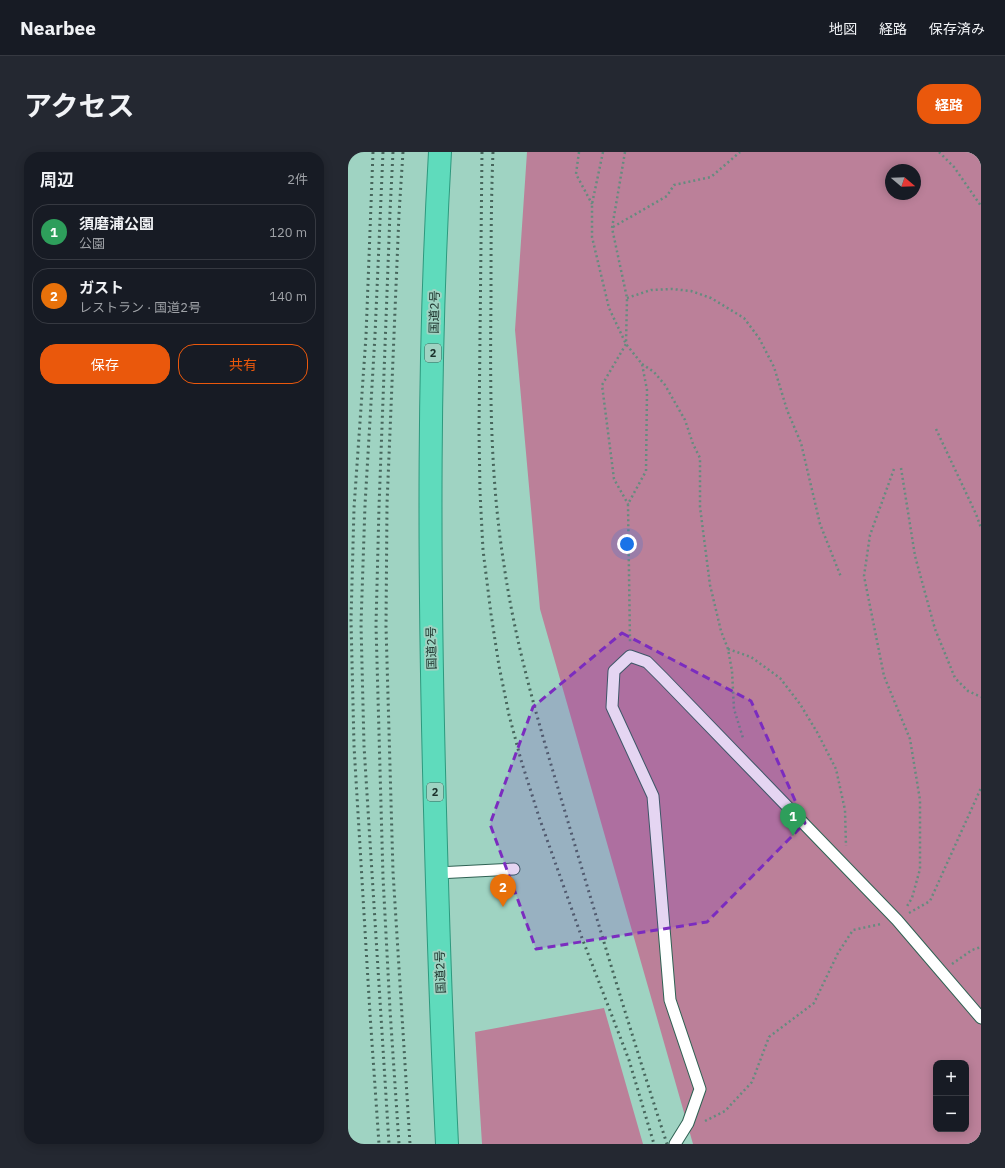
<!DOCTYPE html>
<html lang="ja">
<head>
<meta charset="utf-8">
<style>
	body { margin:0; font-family:"IBM Plex Sans","Noto Sans JP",sans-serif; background:#242831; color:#f1f3f6 }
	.controls { position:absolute; right:12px; bottom:12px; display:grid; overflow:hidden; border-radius:8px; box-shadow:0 2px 10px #0003 }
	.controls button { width:36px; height:36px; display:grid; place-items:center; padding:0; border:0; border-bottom:1px solid #363941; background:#171b24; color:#f1f3f6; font:20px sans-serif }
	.compass { position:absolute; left:537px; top:12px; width:36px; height:36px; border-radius:50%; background:#171b24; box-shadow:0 2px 10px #0003; rotate:109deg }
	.you { position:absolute; left:279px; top:392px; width:14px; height:14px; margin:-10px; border:3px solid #fff; border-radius:50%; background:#1a73e8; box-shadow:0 0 0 6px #1a73e833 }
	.badge { display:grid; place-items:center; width:26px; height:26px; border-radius:50%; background:#ea580c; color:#fff; font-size:13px; font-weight:700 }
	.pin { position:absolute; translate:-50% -33px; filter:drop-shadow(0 1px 2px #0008) }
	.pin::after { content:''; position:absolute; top:21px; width:14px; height:12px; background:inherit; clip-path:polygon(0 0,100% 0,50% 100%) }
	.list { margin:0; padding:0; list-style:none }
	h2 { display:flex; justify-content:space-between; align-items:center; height:52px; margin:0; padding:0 16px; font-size:17px }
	h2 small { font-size:13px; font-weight:400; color:#9ea1a6 }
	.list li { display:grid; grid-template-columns:26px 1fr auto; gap:12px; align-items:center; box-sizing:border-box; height:56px; margin:0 8px 8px; padding:0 8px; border:1px solid #363941; border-radius:16px }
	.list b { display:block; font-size:15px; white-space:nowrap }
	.list p { margin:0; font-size:13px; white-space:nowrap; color:#9ea1a6 }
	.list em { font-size:13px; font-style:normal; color:#9ea1a6 }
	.actions { display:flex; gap:8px; padding:12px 16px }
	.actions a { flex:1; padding:9px 0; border:1px solid #ea580c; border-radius:16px; text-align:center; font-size:14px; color:#ea580c }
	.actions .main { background:#ea580c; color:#fff }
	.map { position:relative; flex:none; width:633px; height:992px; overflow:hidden; border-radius:16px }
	header { display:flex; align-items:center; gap:24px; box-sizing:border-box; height:56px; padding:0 20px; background:#171b24; border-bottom:1px solid #363941 }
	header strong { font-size:19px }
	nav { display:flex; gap:22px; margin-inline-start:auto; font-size:14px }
	.intro { display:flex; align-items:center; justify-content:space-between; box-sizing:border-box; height:96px; padding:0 24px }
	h1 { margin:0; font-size:28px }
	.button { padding:10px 18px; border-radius:16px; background:#ea580c; color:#fff; font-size:14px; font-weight:700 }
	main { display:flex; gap:24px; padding:0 24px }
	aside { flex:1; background:#171b24; border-radius:16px; box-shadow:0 2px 10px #0003 }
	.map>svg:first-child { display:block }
	.green { fill:#bb8099; fill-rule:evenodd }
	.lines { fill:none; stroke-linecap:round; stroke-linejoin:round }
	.service-casing { stroke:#2f6153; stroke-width:13 }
	.trunk-casing { stroke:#2d997e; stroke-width:24 }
	.path { stroke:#658b7f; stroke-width:2.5; stroke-dasharray:2 3; stroke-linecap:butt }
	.service { stroke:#fff; stroke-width:11 }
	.trunk { stroke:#5fdbbc; stroke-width:22 }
	.rail { stroke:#47665c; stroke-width:3; stroke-dasharray:2 4; stroke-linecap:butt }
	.marked { fill:#7b2cbf; fill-opacity:0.2; stroke:#7b2cbf; stroke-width:3; stroke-dasharray:8 5; stroke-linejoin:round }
	.labels { text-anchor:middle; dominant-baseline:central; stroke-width:4; stroke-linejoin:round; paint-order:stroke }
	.shield { fill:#9fd3c2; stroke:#436158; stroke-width:1 }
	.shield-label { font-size:11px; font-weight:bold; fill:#1b302a }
	.street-label { font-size:12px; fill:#1b302a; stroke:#9fd3c2 }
</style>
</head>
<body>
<header>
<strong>Nearbee</strong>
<nav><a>地図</a><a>経路</a><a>保存済み</a></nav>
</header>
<div class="intro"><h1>アクセス</h1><a class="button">経路</a></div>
<main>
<aside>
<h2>周辺<small>2件</small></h2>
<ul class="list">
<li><span class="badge" style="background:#2e9e5b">1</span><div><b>須磨浦公園</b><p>公園</p></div><em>120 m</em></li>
<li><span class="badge" style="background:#e8710a">2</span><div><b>ガスト</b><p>レストラン · 国道2号</p></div><em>140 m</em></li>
</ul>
<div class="actions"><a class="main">保存</a><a>共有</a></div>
</aside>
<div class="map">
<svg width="633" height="992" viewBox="0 0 633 992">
	<rect width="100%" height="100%" fill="#9fd3c2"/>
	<path class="green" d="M 179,0 L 633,0 L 633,992 L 345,992 L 192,457 L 167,178 ZM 543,18 L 567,18 L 567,42 L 543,42 ZM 588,911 L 618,911 L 618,977 L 588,977 Z
		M 256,856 L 295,992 L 134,992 L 127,880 Z"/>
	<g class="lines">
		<defs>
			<path id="service" d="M 89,721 L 166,717
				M 327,992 L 340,971 L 352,937 L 322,848 L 305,644 L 264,555 L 266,519 L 282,504 L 299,510 L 315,526 L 549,768 L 633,866"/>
			<path id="trunk" d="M 92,0 C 80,206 81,412 86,618 C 89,743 93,867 99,992"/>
		</defs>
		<use href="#service" class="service-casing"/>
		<use href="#trunk" class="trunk-casing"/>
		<path class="path" d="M 231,0 L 228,22 L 244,52
			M 255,0 L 244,52 L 244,85 L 261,156 L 278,192 L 294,212 L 299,238 L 298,319 L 280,352 L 282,490
			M 277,0 L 264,76 L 279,146 L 278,192 L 254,233 L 266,327 L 280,352
			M 591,0 L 606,15 L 633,54
			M 265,75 L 319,44 L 326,33 L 363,25 L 392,0
			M 279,146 L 303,138 L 324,137 L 343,139 L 363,146 L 396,166 L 411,186 L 426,215 L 439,258 L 453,291 L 472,372 L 493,425
			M 294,212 L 306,220 L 317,233 L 337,268 L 345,292 L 352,306 L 352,355 L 362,433 L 373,479 L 380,497 L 384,519 L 386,557 L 395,586
			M 588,277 L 628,362 L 633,376
			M 553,316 L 567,404 L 587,477 L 607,526 L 620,539 L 633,545
			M 546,317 L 522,383 L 516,424 L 536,524 L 562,587 L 572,648 L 572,717 L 564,746 L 558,756
			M 380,497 L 403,505 L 432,526 L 452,552 L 469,580 L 488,617 L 497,658 L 498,694
			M 561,761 L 582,749 L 633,636
			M 604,812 L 624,798 L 633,795
			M 357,969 L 377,959 L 404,930 L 421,885 L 466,851 L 490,801 L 505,778 L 533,772"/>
		<use href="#service" class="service"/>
		<use href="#trunk" class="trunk"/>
		<path class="rail" d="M 25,0 L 18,184 L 6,356 L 3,468 L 6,594 L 22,862 L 31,992
			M 35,0 L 27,183 L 17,353 L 13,472 L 16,594 L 41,992
			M 45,0 L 42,60 L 31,355 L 28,473 L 35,725 L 42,858 L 51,992
			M 55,0 L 51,62 L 39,352 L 38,474 L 45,720 L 62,992
			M 134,0 L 131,279 L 132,340 L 135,398 L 143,462 L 151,514 L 161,563 L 173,608 L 191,665 L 234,786 L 281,908 L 306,992
			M 145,0 C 143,49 143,99 143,148 C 142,236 142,325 156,413 C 169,504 197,592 223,680 C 254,784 285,888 319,992"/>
	</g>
	<path class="marked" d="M 274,481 L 403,549 L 457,671 L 359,770 L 188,797 L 142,672 L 185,555 Z"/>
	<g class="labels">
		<g class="shield">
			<rect x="77" y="192" width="16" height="18" rx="3"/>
			<rect x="79" y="631" width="16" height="18" rx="3"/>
		</g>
		<g class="shield-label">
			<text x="85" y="201">2</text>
			<text x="87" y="640">2</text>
		</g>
		<g class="street-label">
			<text transform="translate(86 160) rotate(-89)">国道2号</text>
			<text transform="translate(83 496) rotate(-91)">国道2号</text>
			<text transform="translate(92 820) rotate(-92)">国道2号</text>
		</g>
	</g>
</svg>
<div class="controls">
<button>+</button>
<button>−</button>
</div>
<svg class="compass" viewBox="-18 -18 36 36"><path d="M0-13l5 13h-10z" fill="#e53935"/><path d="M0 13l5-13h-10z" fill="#9ea1a6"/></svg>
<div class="you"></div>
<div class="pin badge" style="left:445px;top:684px;background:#2e9e5b">1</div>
<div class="pin badge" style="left:155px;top:755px;background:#e8710a">2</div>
</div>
</main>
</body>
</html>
